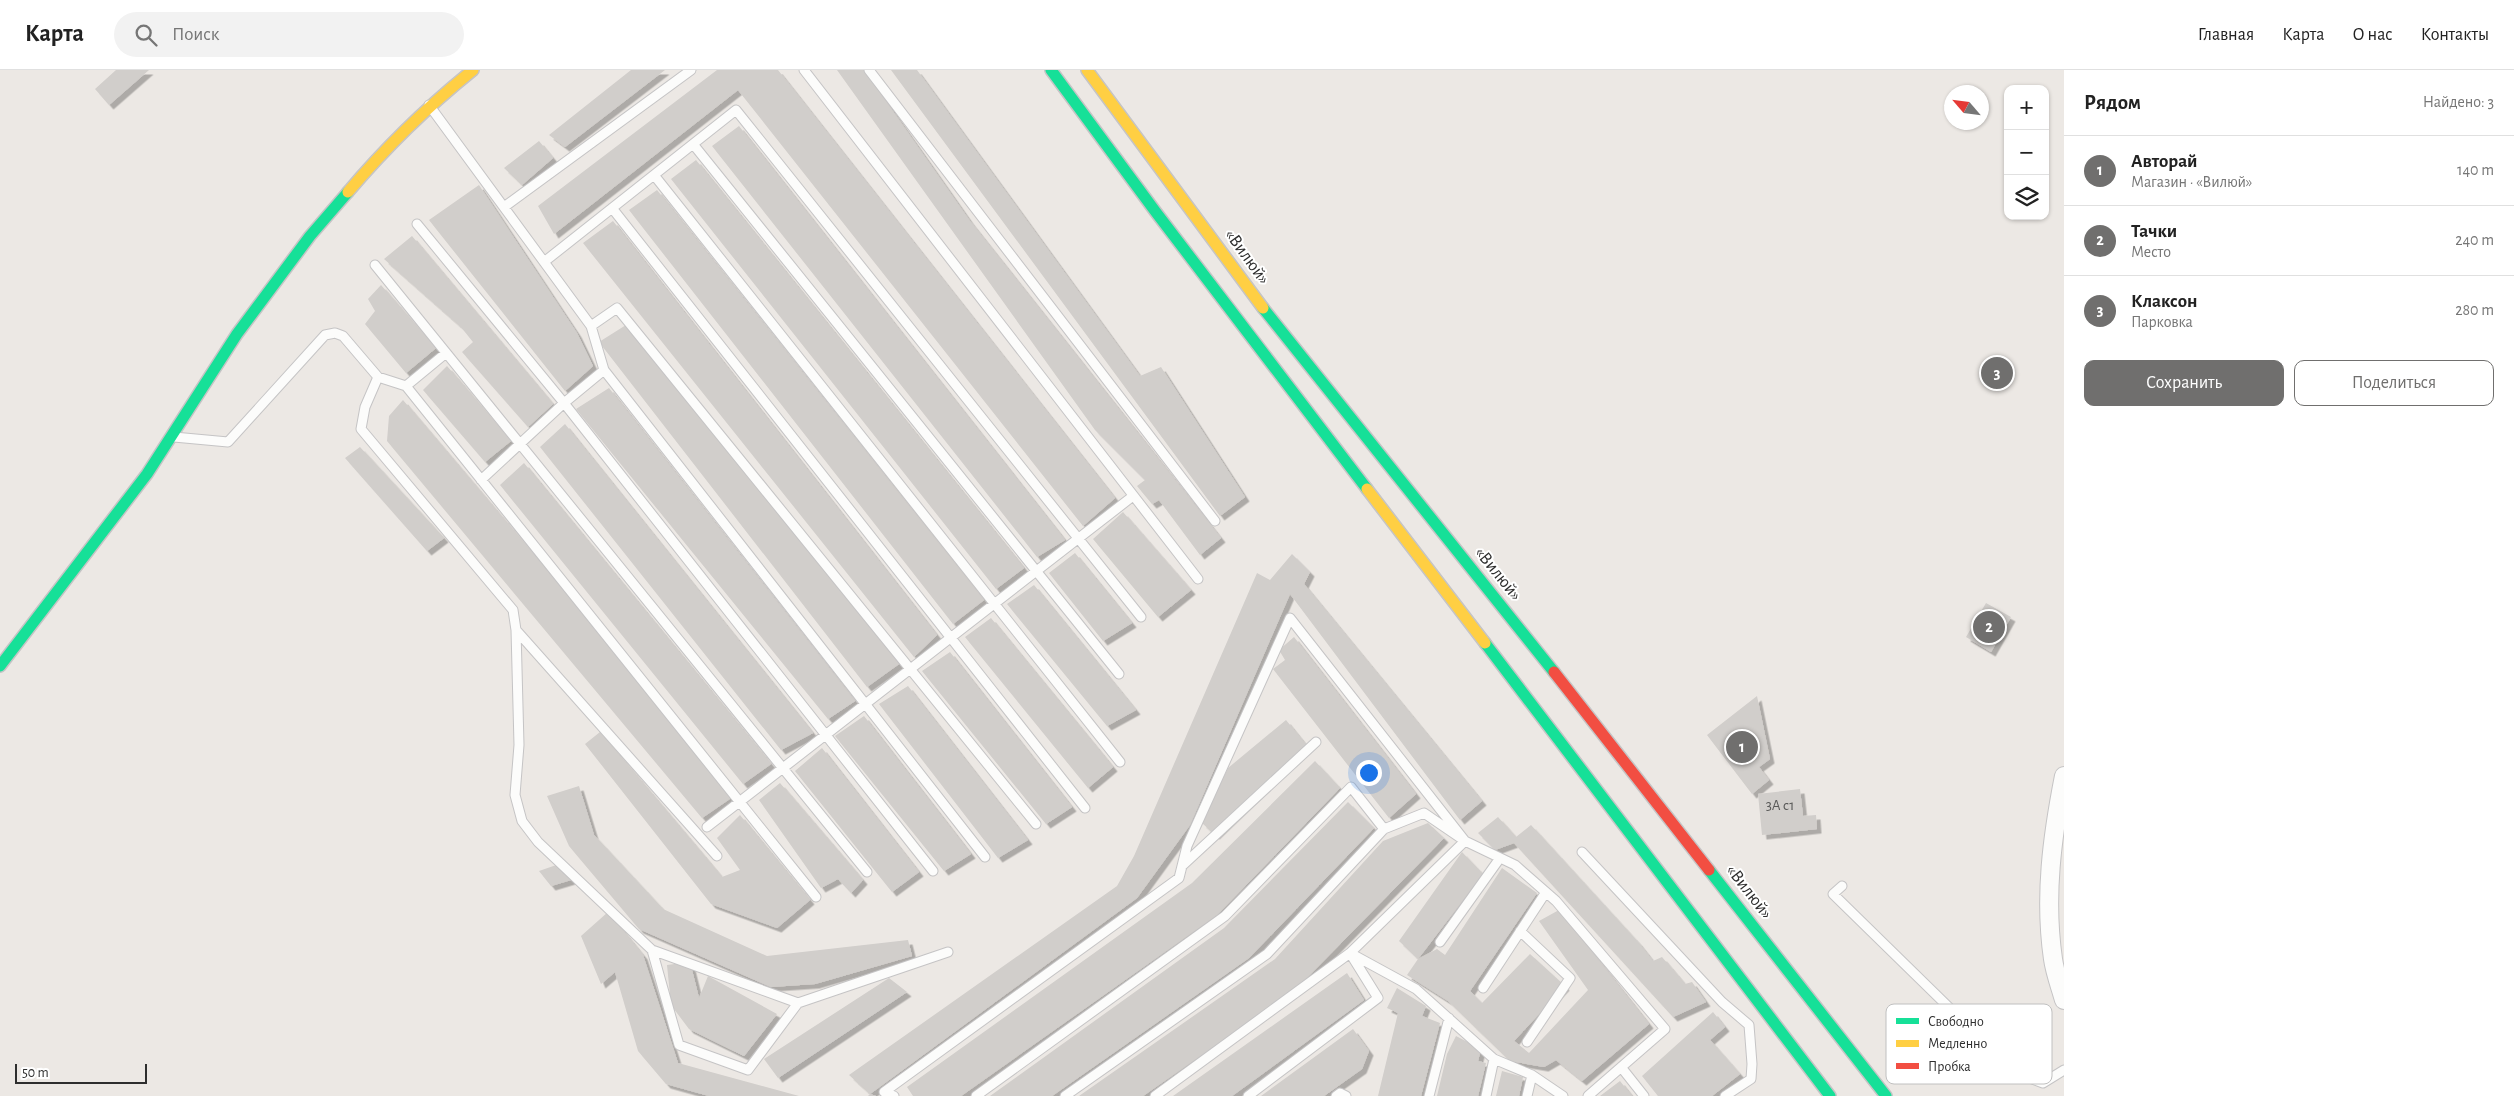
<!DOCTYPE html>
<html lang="ru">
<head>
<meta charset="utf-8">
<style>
	body { margin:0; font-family:"Alegreya Sans",sans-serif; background:#f2f2f2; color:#222 }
	.controls { position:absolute; right:15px; top:15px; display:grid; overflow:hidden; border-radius:10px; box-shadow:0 1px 4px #0004 }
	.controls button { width:45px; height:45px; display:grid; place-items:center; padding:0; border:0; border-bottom:1px solid #e0e0e0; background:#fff; color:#222; font:25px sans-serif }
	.compass { position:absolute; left:1944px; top:15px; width:45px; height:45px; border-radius:50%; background:#fff; box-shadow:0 1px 4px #0004; rotate:298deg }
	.scale { position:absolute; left:15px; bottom:12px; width:132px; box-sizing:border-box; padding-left:5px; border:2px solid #2e2e2e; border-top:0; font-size:14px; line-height:18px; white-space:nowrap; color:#2e2e2e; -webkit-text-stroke:4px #fff; paint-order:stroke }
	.you { position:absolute; left:1368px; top:702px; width:18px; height:18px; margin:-12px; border:4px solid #fff; border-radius:50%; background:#1a73e8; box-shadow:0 0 0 8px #1a73e833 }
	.badge { display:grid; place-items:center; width:32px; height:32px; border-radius:50%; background:#706f6e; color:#fff; font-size:16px; font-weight:700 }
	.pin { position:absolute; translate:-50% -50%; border:2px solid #fff; box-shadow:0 1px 5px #0006 }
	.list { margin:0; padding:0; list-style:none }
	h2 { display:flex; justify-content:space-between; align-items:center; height:65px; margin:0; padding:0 20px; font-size:21px }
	h2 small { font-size:16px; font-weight:400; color:#767676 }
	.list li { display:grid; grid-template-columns:32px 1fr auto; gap:15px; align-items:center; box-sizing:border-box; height:70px; padding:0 20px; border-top:1px solid #e0e0e0 }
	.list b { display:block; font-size:19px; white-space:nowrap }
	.list p { margin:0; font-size:16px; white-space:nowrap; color:#767676 }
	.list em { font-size:16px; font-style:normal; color:#767676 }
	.actions { display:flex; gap:10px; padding:15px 20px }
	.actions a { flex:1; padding:11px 0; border:1px solid #706f6e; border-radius:10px; text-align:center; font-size:18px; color:#706f6e }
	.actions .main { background:#706f6e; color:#fff }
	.icon { flex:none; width:28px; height:28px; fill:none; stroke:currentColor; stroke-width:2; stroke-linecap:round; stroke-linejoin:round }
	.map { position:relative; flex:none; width:2064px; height:1026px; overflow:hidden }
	header { display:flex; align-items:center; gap:30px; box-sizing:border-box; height:70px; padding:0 25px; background:#fff; border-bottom:1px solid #e0e0e0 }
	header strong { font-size:24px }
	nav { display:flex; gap:28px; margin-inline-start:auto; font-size:18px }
	.search { width:350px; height:45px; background:#f2f2f2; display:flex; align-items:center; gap:12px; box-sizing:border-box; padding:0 18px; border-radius:28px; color:#767676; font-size:19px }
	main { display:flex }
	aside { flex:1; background:#fff }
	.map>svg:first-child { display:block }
	.building { fill:#d1cecb; filter:url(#shadow) }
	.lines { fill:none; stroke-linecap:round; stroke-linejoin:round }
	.lane-casing { stroke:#c5c4c5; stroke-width:11 }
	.street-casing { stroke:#c5c4c5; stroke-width:20 }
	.fast-casing { stroke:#c5c4c5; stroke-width:14 }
	.slow-casing { stroke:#c5c4c5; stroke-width:14 }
	.jam-casing { stroke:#c5c4c5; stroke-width:14 }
	.lane { stroke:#fcfcfb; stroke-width:9 }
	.street { stroke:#fcfcfb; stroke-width:18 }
	.fast { stroke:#16e098; stroke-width:11 }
	.slow { stroke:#ffcf43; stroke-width:11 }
	.jam { stroke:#f24e42; stroke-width:11 }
	.labels { text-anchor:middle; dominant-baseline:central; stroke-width:4; stroke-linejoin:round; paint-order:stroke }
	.number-label { font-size:15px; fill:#585857 }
	.street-label { font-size:18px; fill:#2e2e2e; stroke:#fff }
	.key { fill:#fff; stroke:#c0c0c0; stroke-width:1 }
	.key-label { font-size:14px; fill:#2e2e2e }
</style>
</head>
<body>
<header>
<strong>Карта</strong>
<div class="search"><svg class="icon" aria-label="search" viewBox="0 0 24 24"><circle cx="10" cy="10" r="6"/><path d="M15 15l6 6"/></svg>Поиск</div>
<nav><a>Главная</a><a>Карта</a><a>О нас</a><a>Контакты</a></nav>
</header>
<main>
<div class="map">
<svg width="2064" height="1026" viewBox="0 0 2064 1026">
	<defs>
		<filter id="shadow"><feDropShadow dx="4.5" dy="4.5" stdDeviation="0" flood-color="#0004"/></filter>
	</defs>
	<rect width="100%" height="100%" fill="#ece8e4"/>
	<path class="building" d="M 116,0 L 149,0 L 109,35 L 95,19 Z
		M 631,0 L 665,0 L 565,77 L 549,65 Z
		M 717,0 L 778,0 L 1115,428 L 1083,456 L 738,20 L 554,164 L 538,136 Z
		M 837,0 L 864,0 L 970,151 L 1221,468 L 1200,485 L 1159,430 L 1152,434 L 1137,416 L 1145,410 L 1095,360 Z
		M 891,0 L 917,0 L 1140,306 L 1161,297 L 1245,427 L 1220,446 Z
		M 739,56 L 1065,470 L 1037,487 L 712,76 Z
		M 539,71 L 553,88 L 522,115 L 504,98 Z
		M 696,90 L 1024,498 L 996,519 L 671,109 Z
		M 479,115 L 577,263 L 593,296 L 565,321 L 429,150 Z
		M 657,120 L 984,530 L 953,554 L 629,140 Z
		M 613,151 L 937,565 L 914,587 L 583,173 Z
		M 412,166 L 553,334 L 528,357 L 462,282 L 473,272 L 461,257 L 384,189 Z
		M 381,215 L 436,278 L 406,303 L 365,254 L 375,241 L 368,229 Z
		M 626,255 L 899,594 L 867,617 L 599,272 Z
		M 447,296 L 511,371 L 485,392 L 423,320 Z
		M 609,318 L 855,631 L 828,649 L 576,339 Z
		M 403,330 L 737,724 L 702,748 L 387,371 L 389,346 Z
		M 565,354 L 813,663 L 781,680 L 540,377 Z
		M 360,377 L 444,468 L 427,481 L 345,388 Z
		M 524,393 L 771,694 L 743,714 L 500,415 Z
		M 1123,442 L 1191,520 L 1158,547 L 1093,469 Z
		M 1075,483 L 1132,553 L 1103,571 L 1049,503 Z
		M 1292,484 L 1310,502 L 1304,514 L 1482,731 L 1460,750 L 1290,524 L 1190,755 L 1137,828 L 870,1024 L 876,1026 L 868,1026 L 870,1024 L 849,1005 L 1117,816 L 1134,786 L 1257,503 L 1270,510 Z
		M 1034,515 L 1136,640 L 1107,656 L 1007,534 Z
		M 1986,533 L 2011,547 L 1991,582 L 1966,567 Z
		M 991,548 L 1113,697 L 1088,718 L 965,567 Z
		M 1294,567 L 1416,724 L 1389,748 L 1273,599 L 1285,590 L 1279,580 Z
		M 950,582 L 1072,737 L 1046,754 L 922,601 Z
		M 908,616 L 1028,770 L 998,788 L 879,634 Z
		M 1757,626 L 1770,689 L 1759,697 L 1769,710 L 1752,724 L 1707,665 Z
		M 864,646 L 971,784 L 944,801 L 835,666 Z
		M 1286,650 L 1307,676 L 1215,765 L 1202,753 L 1228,698 Z
		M 600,662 L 722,807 L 740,800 L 717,768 L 740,745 L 810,830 L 777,858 L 711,834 L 585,674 Z
		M 822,678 L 919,802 L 892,822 L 795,701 Z
		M 1315,691 L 1340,718 L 1217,845 L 961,1026 L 913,1026 L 907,1017 L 1192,813 Z
		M 780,713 L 863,810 L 851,823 L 838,809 L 821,818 L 759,730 Z
		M 579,716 L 594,765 L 663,839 L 767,886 L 908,870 L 912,886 L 815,914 L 771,917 L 639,859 L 569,776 L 547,726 Z
		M 1800,719 L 1803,746 L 1816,745 L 1817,759 L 1762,765 L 1758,724 Z
		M 1348,732 L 1374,758 L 1249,888 L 1052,1026 L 990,1026 L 1224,858 Z
		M 1498,747 L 1516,767 L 1531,755 L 1638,872 L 1653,891 L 1662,887 L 1685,914 L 1692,912 L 1706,932 L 1673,947 L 1514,773 L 1495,780 L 1478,763 Z
		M 1428,753 L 1444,768 L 1296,919 L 1143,1026 L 1079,1026 L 1275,889 L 1383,771 Z
		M 1462,782 L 1483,804 L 1418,889 L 1437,879 L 1445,885 L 1502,798 L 1537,823 L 1470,921 L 1482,933 L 1530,884 L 1565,916 L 1514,971 L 1529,983 L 1588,920 L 1539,851 L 1559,840 L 1649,954 L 1582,1011 L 1556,990 L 1544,997 L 1510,991 L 1448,931 L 1407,905 L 1418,889 L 1399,871 Z
		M 562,793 L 571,810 L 551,816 L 539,801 Z
		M 608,842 L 643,885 L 678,993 L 799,1026 L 709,1026 L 666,1014 L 638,981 L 615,902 L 601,914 L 581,866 Z
		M 690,892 L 699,928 L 708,906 L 777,944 L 744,986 L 689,959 L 671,935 L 667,895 Z
		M 1347,903 L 1364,930 L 1232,1026 L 1173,1026 Z
		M 889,908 L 907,922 L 778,1008 L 764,989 Z
		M 1397,918 L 1426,936 L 1422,946 L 1440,953 L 1421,1026 L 1378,1026 L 1398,943 L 1387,938 Z
		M 1713,942 L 1725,957 L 1710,970 L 1740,1004 L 1712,1026 L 1658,1026 L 1642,1006 Z
		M 1353,959 L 1369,981 L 1362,999 L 1324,1026 L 1261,1026 Z
		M 1456,966 L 1481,979 L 1478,991 L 1486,993 L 1478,1026 L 1437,1026 L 1447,984 Z
		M 1502,1001 L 1523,1007 L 1519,1026 L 1496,1026 Z
		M 1620,1011 L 1632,1026 L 1600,1026 Z"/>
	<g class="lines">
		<defs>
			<path id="lane" d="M 804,0 L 1198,509
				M 869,0 L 1215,451
				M 429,35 L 591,256 L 617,238 L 1036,754
				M 693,74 L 1119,604
				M 654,105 L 1120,692
				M 504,137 L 691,0
				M 612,138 L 1085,738
				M 417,154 L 564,333 L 604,300 L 591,256
				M 544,192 L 736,40 L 1141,547
				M 375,195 L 867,802
				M 604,300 L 985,787
				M 378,307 L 406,316 L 816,827
				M 406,316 L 446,283
				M 174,367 L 228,372 L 325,265 L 335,263 L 343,266 L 378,307 L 365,337 L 361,359 L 513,540 L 516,560 L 519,675 L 515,725 L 522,751 L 538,772 L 652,880 L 798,933 L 948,882
				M 481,410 L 564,333 L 933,801
				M 516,560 L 717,786
				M 707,757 L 1133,426
				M 1384,759 L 1424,743 L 1465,771 L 1350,883 L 1416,919 L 1494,989 L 1532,1005 L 1563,1026
				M 1582,782 L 1722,932 L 1749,955 L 1752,994 L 1751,1009 L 1725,1026
				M 1182,796 L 1316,672
				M 1842,816 L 1833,824 L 2016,1003 L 2043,1013 L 2064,1000
				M 1520,861 L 1570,908 L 1527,972
				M 1440,872 L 1500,788
				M 652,880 L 679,975 L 748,1000 L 798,933
				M 1483,918 L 1546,822
				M 1621,997 L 1644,1026
				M 894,1026 L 884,1022 L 1179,808 L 1187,776 L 1290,548 L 1465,771 L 1515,795 L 1556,831 L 1665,959 L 1588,1026
				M 976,1026 L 1225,846 L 1351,717 L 1384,759 L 1267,884 L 1065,1026
				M 1155,1026 L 1350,883 L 1378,928 L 1248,1026
				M 1336,1026 L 1340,1023 L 1346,1026
				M 1429,1026 L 1449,948
				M 1486,1026 L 1494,989
				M 1527,1026 L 1532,1005"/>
			<path id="street" d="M 2064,706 C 2052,767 2044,827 2053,889 C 2055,903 2060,916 2064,930"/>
			<path id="fast" d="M 1051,0 L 1155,141 L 1367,419
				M 1263,238 L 1554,602
				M 1485,573 L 1830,1026
				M 0,596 L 147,404 L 237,264 L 310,166 L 348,122
				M 1709,800 L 1886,1026"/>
			<path id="slow" d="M 1087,0 L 1263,238
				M 348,122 C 386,77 427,37 473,0
				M 1367,419 L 1485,573"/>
			<path id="jam" d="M 1554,602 L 1709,800"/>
		</defs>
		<use href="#lane" class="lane-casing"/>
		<use href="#street" class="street-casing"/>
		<use href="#fast" class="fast-casing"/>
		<use href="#slow" class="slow-casing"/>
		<use href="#jam" class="jam-casing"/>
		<use href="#lane" class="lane"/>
		<use href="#street" class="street"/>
		<use href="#fast" class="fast"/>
		<use href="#slow" class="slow"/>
		<use href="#jam" class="jam"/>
	</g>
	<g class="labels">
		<g class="number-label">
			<text x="1780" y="735">3А с1</text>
		</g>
		<g class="street-label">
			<text transform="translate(1247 187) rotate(54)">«Вилюй»</text>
			<text transform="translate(1498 504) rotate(51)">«Вилюй»</text>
			<text transform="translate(1749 822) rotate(52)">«Вилюй»</text>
		</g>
	</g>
	<rect x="1886" y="934" width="166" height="80" rx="8" class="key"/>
	<rect x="1896" y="948" width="23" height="6" fill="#16e098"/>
	<rect x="1896" y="970" width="23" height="7" fill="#ffcf43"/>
	<rect x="1896" y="993" width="23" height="6" fill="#f24e42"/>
	<g class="key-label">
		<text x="1928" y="956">Свободно</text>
		<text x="1928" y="978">Медленно</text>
		<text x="1928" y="1001">Пробка</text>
	</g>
</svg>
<div class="controls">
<button>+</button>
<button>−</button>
<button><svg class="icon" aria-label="layers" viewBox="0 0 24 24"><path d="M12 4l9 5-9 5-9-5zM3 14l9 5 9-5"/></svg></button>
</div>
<svg class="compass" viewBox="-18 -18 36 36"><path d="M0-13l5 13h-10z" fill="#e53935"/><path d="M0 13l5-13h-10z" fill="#767676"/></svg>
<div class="scale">50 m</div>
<div class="you"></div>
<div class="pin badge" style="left:1742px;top:677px">1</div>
<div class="pin badge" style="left:1989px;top:557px">2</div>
<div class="pin badge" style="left:1997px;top:303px">3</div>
</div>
<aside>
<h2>Рядом<small>Найдено: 3</small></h2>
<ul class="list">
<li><span class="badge">1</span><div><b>Авторай</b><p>Магазин · «Вилюй»</p></div><em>140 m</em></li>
<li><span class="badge">2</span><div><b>Тачки</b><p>Место</p></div><em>240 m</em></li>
<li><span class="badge">3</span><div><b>Клаксон</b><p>Парковка</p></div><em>280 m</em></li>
</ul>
<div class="actions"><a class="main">Сохранить</a><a>Поделиться</a></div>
</aside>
</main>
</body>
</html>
